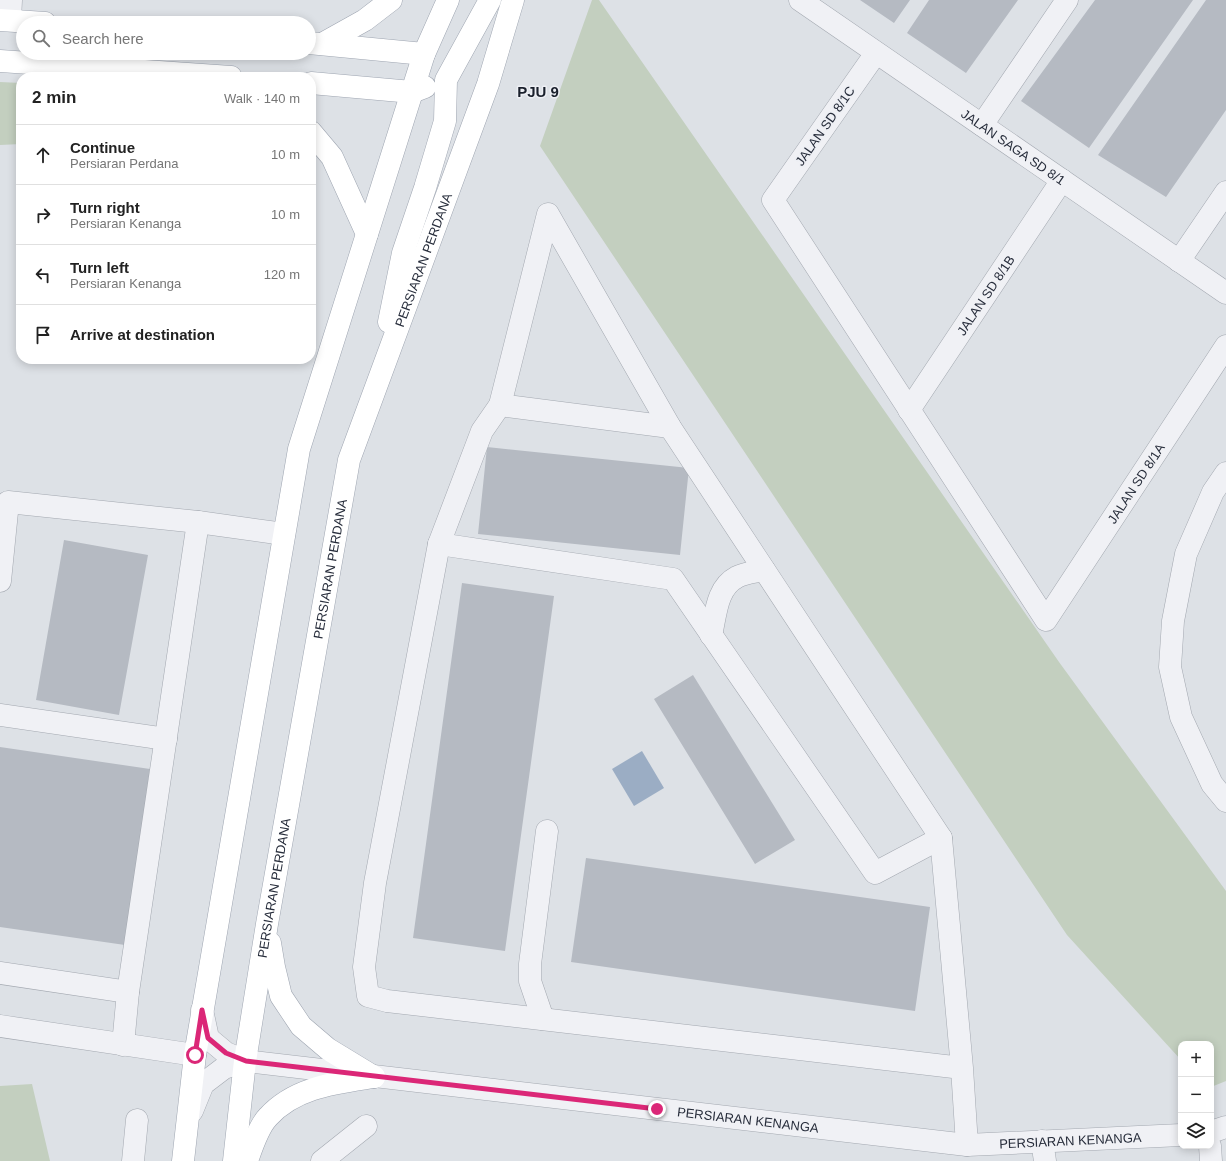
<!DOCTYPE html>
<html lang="en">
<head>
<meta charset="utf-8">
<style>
	body { margin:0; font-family:Arial,sans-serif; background:#f6f6f6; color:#222 }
	.controls { position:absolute; right:12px; bottom:12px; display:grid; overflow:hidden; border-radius:8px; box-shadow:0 2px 10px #0003 }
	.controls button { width:36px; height:36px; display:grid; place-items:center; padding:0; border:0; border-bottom:1px solid #e0e0e0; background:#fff; color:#222; font:20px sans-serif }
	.stop { position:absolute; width:12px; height:12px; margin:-9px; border:3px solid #db2777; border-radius:50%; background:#fff }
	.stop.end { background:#db2777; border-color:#fff; box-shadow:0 1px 4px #0008 }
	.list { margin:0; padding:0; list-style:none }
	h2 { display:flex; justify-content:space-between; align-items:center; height:52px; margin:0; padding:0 16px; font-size:17px }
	h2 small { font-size:13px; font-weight:400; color:#767676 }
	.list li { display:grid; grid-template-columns:26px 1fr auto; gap:12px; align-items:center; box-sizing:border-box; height:60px; padding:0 16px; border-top:1px solid #e0e0e0 }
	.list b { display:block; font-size:15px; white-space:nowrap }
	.list p { margin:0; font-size:13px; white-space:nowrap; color:#767676 }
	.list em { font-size:13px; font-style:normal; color:#767676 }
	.icon { flex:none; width:22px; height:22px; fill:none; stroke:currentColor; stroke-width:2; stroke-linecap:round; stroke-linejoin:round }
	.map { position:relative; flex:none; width:1226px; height:1161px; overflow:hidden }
	.search { position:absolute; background:#fff; box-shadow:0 2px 10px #0003; left:16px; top:16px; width:300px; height:44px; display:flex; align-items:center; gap:10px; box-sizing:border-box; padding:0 14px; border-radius:22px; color:#767676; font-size:15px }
	.panel { position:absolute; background:#fff; box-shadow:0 2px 10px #0003; left:16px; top:72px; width:300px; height:292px; border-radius:16px }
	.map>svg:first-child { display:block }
	.green { fill:#c3cfbf }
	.water { fill:#9badc4 }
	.building { fill:#b5bac2 }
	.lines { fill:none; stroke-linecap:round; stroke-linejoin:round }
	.minor-casing { stroke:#a3a8b0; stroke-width:23 }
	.major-casing { stroke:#9ea5b1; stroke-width:23 }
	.minor { stroke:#f0f1f5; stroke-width:22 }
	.major { stroke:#fff; stroke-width:22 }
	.route { stroke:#db2777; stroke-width:5 }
	.labels { text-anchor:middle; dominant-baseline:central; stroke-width:3; stroke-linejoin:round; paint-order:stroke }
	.street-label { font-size:13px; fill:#282e3c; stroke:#edeff4 }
	.quarter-label { font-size:15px; font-weight:bold; fill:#1a202c; stroke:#edeff4 }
</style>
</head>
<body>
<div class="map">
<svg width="1226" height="1161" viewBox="0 0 1226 1161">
	<rect width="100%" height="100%" fill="#dde1e6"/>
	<path class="green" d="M 592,0 L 599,0 L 1059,662 L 1226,891 L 1226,1081 L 1211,1087 L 1211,1044 L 1181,1044 L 1181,1060 L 1067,935 L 540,146 Z
		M 0,82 L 21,83 L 21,144 L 0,145 Z
		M 32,1084 L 50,1161 L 0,1161 L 0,1086 Z"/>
	<path class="water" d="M 642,751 L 664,788 L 634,806 L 612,769 Z"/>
	<path class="building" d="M 860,0 L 910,0 L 894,23 Z
		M 929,0 L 1018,0 L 966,73 L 907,33 Z
		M 1095,0 L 1193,0 L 1089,148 L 1021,101 Z
		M 1206,0 L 1226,0 L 1226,110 L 1166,197 L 1098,155 Z
		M 487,447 L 689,468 L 680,555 L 478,534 Z
		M 64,540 L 148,555 L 119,715 L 36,700 Z
		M 462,583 L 554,596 L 505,951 L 413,938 Z
		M 693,675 L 795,840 L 755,864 L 654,699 Z
		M 0,747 L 150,769 L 125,945 L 0,927 Z
		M 586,858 L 930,907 L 915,1011 L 571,962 Z"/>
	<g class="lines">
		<defs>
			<g id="minor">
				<path id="s1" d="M 800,0 L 1226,293"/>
				<path d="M 10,20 L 11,0"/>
				<path id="s2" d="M 876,53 L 773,200 L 1046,620 L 1226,346"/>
				<path d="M 982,125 L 1067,0"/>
				<path d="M 1179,261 L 1226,192"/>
				<path d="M 500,405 L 670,427"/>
				<path id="s3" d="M 909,410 L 1062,180"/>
				<path d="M 1226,473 L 1213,492 L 1186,554 L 1173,621 L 1170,667 L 1181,717 L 1212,784 L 1226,801"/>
				<path d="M 439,544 L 673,579 L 875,873 L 941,838"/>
				<path d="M 0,581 L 8,502 L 198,522 L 284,534"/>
				<path d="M 711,635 C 716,615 716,588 737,577 C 744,573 755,572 764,570"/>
				<path d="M 0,715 L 166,739"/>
				<path d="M 0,973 L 128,992"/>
				<path id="s4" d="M 202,1010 L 208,1038 L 226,1053 L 245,1061 L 967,1145 L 1181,1135"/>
				<path d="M 543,1019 L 530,981 L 530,964 L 547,831"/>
				<path d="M 0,1026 L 195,1055"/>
				<path d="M 123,1045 L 128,992 L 198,522"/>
				<path d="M 962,1068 L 387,1001 L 368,996 L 364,967 L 375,883 L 439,544 L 482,431 L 500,405 L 548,214 L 670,427 L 941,838 L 962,1068 L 967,1145"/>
				<path d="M 192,1111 L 203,1084 L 224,1068 L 245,1061"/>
				<path d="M 1211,1132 L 1226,1127"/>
				<path d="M 1042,1141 L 1045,1161"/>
				<path d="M 1210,1146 L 1211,1161"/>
				<path d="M 133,1161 L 137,1120"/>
				<path d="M 322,1161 L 366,1126"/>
			</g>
			<g id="major">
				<path d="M 0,20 L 45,23"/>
				<path d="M 309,43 L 424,54"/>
				<path d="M 322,44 L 365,20 L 391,0"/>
				<path d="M 0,61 L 231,77"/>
				<path d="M 311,83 L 412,92 L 425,87"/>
				<path d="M 311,132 L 332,157 L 367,234"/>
				<path d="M 389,322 L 403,253 L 425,188 L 445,121 L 446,80 L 490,0"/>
				<path d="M 270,943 L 274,967 L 281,996 L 301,1026 L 328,1049 L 374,1077"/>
				<path d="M 183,1161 L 195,1055 L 299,449 L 424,54 L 448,0"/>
				<path id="s5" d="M 234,1161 L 245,1061 L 267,924 L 349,460 L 488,84 L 513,0"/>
				<path d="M 247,1161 C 251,1149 259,1126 268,1117 C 295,1087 336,1083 374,1077"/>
			</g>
		</defs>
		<use href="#minor" class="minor-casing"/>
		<use href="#major" class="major-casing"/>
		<use href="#minor" class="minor"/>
		<use href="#major" class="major"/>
	</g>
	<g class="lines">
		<path class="route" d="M 195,1055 L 202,1010 L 208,1038 L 226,1053 L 246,1061 L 657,1109"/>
	</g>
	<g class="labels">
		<g class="street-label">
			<text transform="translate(825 126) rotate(-55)">JALAN SD 8/1C</text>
			<text stroke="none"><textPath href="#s1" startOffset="259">JALAN SAGA SD 8/1</textPath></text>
			<text stroke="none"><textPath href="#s5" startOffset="924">PERSIARAN PERDANA</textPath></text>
			<text stroke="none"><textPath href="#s3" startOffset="138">JALAN SD 8/1B</textPath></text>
			<text stroke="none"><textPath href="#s2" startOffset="844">JALAN SD 8/1A</textPath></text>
			<text stroke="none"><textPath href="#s5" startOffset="600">PERSIARAN PERDANA</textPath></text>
			<text stroke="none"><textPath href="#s5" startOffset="276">PERSIARAN PERDANA</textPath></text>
			<text stroke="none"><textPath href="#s4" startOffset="579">PERSIARAN KENANGA</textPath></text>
			<text stroke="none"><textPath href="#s4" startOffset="903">PERSIARAN KENANGA</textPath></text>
		</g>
		<g class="quarter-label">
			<text x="538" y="91">PJU 9</text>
		</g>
	</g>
</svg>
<div class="controls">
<button>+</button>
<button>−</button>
<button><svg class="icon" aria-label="layers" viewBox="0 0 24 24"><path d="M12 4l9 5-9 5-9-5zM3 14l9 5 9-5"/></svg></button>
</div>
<div class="stop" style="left:195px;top:1055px"></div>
<div class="stop end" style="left:657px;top:1109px"></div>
<div class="search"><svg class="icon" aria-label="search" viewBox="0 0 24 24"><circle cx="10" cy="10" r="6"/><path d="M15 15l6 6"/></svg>Search here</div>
<section class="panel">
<h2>2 min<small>Walk · 140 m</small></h2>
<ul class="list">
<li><svg class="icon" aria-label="ahead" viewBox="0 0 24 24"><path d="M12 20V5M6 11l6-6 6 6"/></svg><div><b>Continue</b><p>Persiaran Perdana</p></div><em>10 m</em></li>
<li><svg class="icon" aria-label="right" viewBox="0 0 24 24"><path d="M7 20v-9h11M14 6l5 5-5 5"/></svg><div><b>Turn right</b><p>Persiaran Kenanga</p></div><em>10 m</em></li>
<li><svg class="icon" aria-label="left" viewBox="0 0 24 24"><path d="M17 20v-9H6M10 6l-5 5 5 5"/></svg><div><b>Turn left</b><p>Persiaran Kenanga</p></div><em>120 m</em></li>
<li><svg class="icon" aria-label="arrive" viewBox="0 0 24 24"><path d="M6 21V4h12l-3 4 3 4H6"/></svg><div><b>Arrive at destination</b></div></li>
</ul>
</section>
</div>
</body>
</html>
